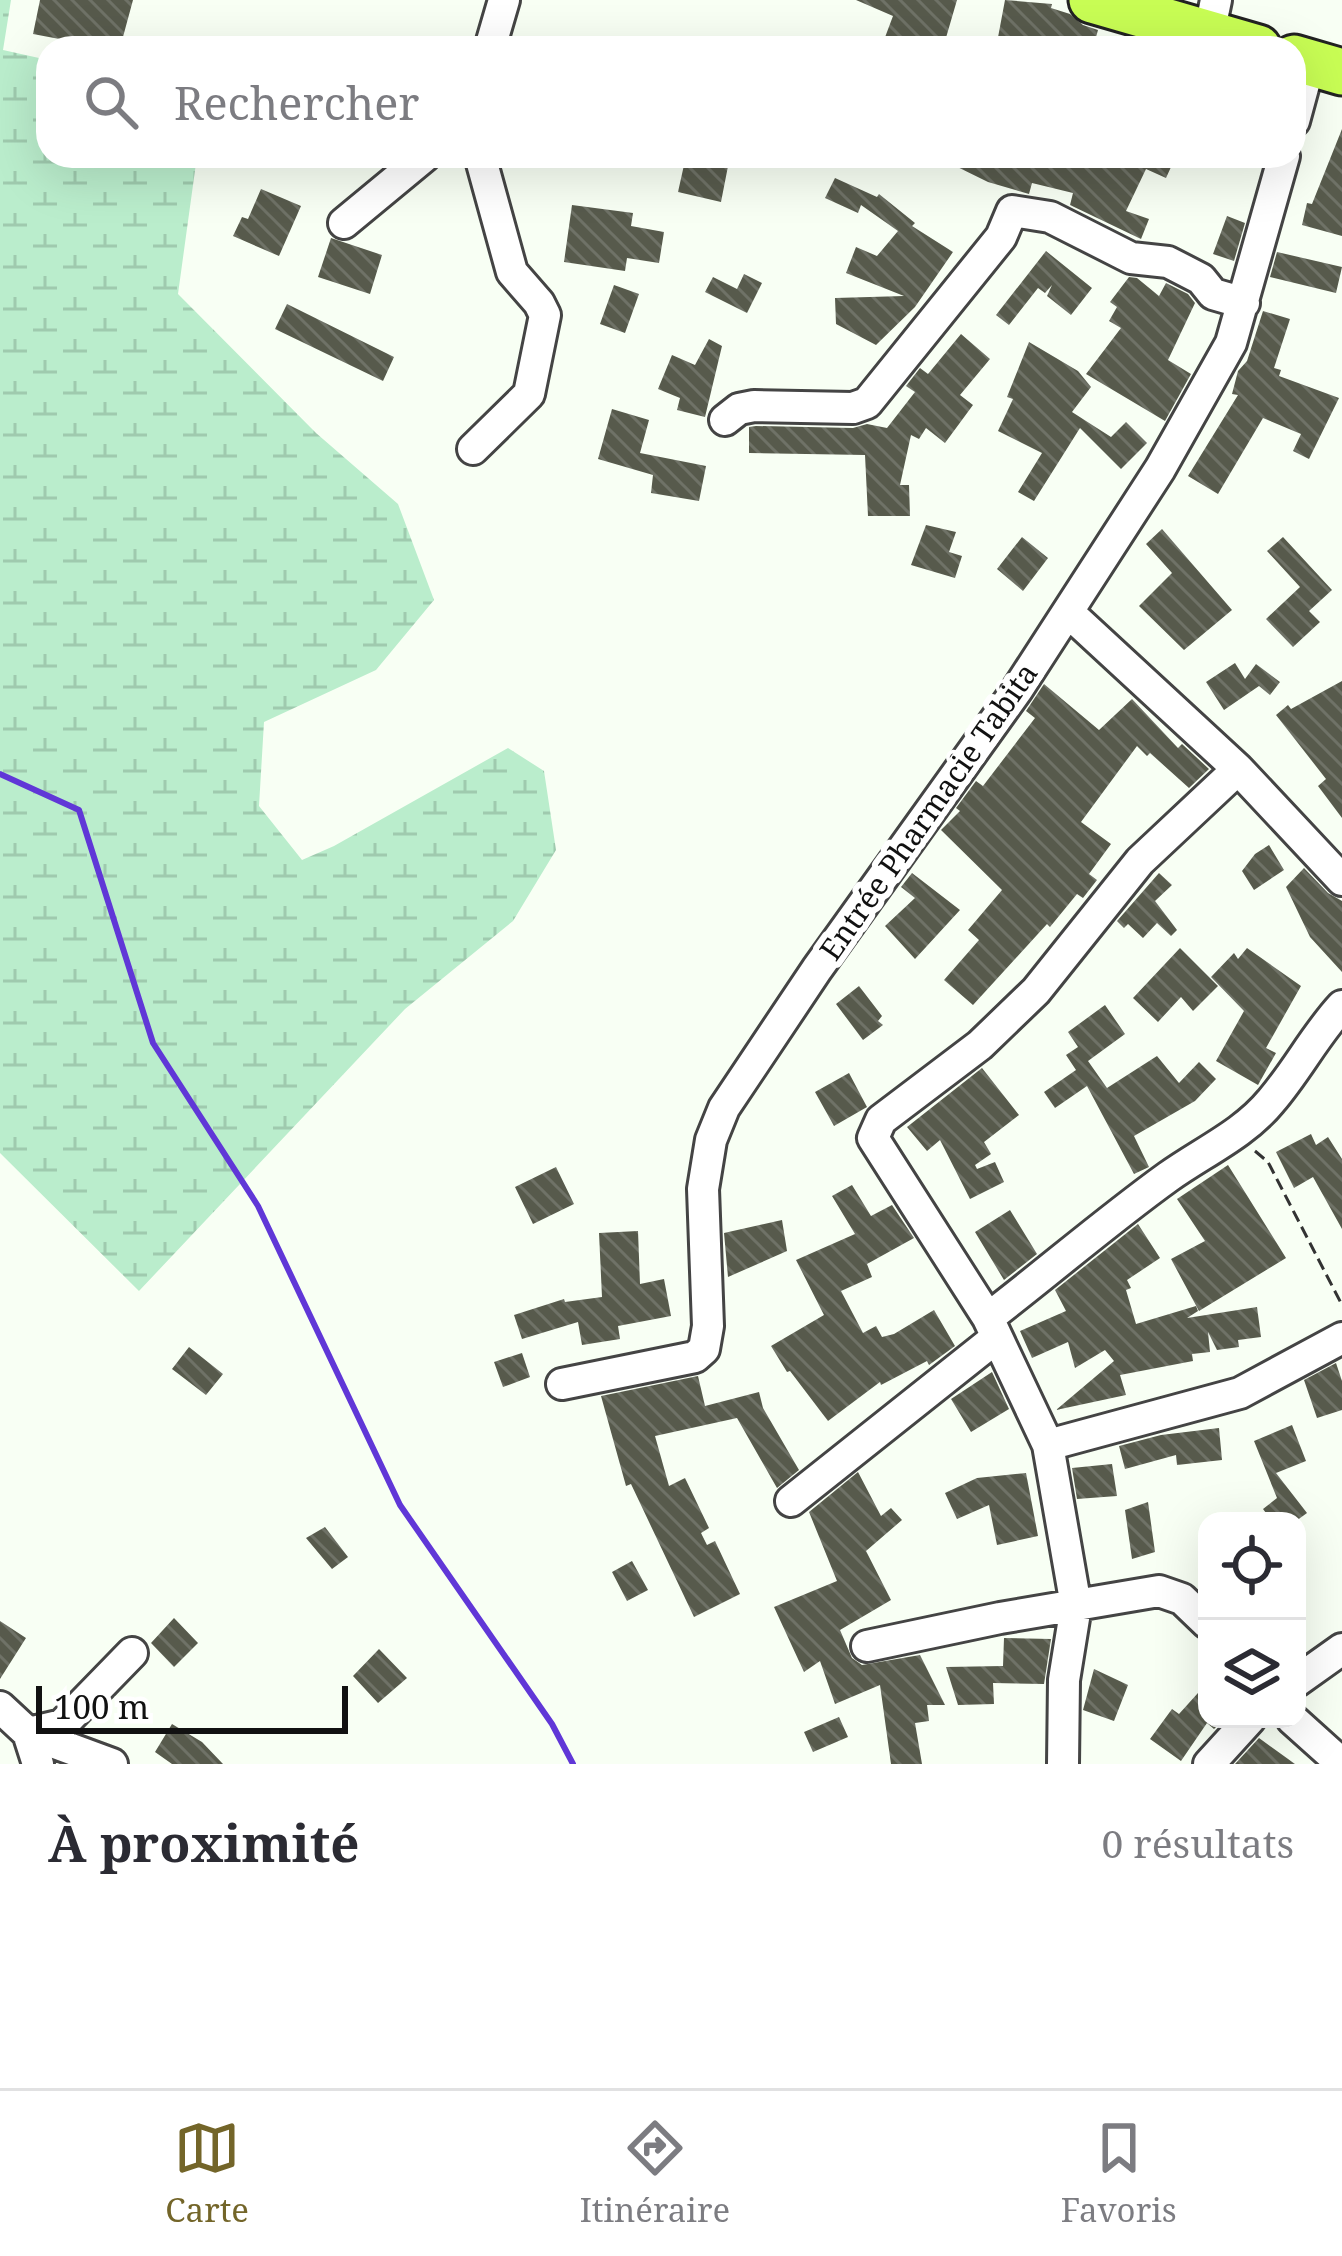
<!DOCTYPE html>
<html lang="fr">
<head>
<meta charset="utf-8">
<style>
	body { margin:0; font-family:"Noto Serif",serif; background:#f2f2f3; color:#2b2b33 }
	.controls { position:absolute; right:36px; bottom:36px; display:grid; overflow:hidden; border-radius:24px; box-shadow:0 12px 48px #0002 }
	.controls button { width:108px; height:108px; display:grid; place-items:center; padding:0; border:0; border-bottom:3px solid #e1e1e2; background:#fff; color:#2b2b33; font:60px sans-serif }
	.scale { position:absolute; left:36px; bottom:30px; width:312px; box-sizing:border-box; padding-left:12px; border:6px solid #111; border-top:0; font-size:33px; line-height:42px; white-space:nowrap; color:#111; -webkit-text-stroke:9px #fff; paint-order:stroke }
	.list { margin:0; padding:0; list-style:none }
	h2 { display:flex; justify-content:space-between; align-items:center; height:156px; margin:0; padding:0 48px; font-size:51px }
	h2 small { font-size:39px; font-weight:400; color:#7c7c81 }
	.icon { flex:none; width:66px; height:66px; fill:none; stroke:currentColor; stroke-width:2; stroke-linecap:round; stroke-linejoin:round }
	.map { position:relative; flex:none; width:1342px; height:1764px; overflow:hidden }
	.search { position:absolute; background:#fff; box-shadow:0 12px 48px #0002; left:36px; right:36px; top:36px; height:132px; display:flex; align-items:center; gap:30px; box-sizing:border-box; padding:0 42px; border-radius:36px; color:#7c7c81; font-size:45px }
	.sheet { height:324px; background:#fff }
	nav { display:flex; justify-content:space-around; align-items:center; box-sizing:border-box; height:168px; border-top:3px solid #e1e1e2; background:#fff; font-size:33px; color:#7c7c81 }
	nav a { display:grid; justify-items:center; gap:6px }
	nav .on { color:#736529 }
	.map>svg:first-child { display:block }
	.wetland { fill:url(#wetland-marsh) }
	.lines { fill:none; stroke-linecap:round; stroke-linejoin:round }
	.stream { stroke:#6037d7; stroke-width:6 }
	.building { fill:url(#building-back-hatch) }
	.minor-casing { stroke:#444; stroke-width:36 }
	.highway-casing { stroke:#222; stroke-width:51 }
	.path { stroke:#333; stroke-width:3; stroke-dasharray:12 6; stroke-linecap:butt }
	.minor { stroke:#fff; stroke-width:30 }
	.highway { stroke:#c8fd54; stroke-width:45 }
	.labels { text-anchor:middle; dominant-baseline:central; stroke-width:12; stroke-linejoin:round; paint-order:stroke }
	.street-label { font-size:30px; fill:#111; stroke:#fff }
</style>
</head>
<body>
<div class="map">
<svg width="1342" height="1764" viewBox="0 0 1342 1764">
	<defs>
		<pattern id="wetland-marsh" width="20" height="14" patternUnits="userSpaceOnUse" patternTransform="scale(3)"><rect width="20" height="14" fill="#baedcc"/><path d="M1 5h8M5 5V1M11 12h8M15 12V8" fill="none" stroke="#9fcaae"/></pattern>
		<pattern id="building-back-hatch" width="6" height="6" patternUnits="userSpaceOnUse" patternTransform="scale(3)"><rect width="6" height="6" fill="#575a4c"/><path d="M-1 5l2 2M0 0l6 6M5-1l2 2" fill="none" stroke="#6f7267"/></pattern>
	</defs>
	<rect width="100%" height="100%" fill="#f8fff4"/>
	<path class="wetland" d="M 0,0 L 11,0 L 3,50 L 48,60 L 48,156 L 197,156 L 178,294 L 316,433 L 398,504 L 434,600 L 376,670 L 264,722 L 259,806 L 302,860 L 334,846 L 508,748 L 544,771 L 556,850 L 513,921 L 405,1009 L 139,1291 L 0,1153 Z"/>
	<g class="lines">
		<path class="stream" d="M 0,774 L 79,810 L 153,1043 L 258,1206 L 400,1505 L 552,1724 L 573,1764"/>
	</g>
	<path class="building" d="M 40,0 L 133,0 L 120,48 L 70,37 L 70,41 L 33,34 Z
		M 856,0 L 957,0 L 943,48 L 881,48 L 893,16 Z
		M 1005,0 L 1052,4 L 1051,8 L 1070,14 L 1083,25 L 1098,30 L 1093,48 L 996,48 Z
		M 1342,129 L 1342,236 L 1302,225 L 1307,203 L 1312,204 Z
		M 686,156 L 730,156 L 721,202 L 678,192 Z
		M 935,156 L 1104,156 L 1121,160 L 1119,156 L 1176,156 L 1166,178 L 1146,169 L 1126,211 L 1149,219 L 1141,239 L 1070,205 L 1073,193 L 1032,183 L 1029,194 L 988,182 Z
		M 835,178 L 877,197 L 879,194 L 915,223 L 912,226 L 953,252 L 915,307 L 876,345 L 836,324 L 835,298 L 904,296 L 846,273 L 856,247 L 877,256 L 898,231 L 861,205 L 858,213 L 825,198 Z
		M 261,189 L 301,206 L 279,256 L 233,236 L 242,217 L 248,219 Z
		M 572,205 L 633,213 L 631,226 L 664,232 L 659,263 L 627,258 L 625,271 L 564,262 Z
		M 1227,216 L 1245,223 L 1234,261 L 1213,254 Z
		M 331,238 L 382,255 L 370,294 L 318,277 Z
		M 1046,251 L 1092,288 L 1071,315 L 1047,296 L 1052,285 L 1045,293 L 1038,288 L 1009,325 L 996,315 Z
		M 1277,252 L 1342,267 L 1336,293 L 1270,277 Z
		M 744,274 L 762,283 L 747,313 L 705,292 L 713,277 L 737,289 Z
		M 1129,277 L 1137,278 L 1159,296 L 1166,283 L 1188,294 L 1195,303 L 1168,360 L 1191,374 L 1165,421 L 1086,374 L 1121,328 L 1109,321 L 1117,307 L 1110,302 Z
		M 614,285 L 639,294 L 625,333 L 600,324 Z
		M 287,304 L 394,357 L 383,381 L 275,329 Z
		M 1263,311 L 1290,319 L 1274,368 L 1281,370 L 1279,376 L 1339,398 L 1309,459 L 1293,451 L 1301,434 L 1263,418 L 1218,494 L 1188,476 L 1238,395 L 1232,394 L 1238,371 L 1247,361 Z
		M 961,334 L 990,359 L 960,395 L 973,405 L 945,443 L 926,428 L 919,439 L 911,435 L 900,485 L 909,485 L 910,516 L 868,516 L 865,455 L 749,453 L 749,427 L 756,426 L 853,428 L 867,424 L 887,428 L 915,392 L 906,386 L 920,368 L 928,374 Z
		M 709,339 L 722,346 L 705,417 L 677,410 L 680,398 L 658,389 L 672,355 L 695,365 Z
		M 1029,342 L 1078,371 L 1091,387 L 1072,412 L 1111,437 L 1126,422 L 1147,443 L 1121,469 L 1080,428 L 1034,501 L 1018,492 L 1042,453 L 998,431 L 1013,399 L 1007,397 Z
		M 612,409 L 649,420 L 640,453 L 706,466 L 699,501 L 651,493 L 653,475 L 598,459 Z
		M 926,525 L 956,532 L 949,552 L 962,556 L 955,578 L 911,565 Z
		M 1162,529 L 1232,610 L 1184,650 L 1139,606 L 1172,573 L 1146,544 Z
		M 1022,537 L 1048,558 L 1023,591 L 997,569 Z
		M 1283,537 L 1332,590 L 1309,611 L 1320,622 L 1293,647 L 1266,619 L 1300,587 L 1267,551 Z
		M 1235,663 L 1245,679 L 1256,664 L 1280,682 L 1270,695 L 1259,686 L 1224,710 L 1206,682 Z
		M 1342,681 L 1342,818 L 1318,786 L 1326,779 L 1276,715 L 1288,705 L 1291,709 Z
		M 1044,684 L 1099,730 L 1132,699 L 1178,748 L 1182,744 L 1209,769 L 1189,788 L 1150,753 L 1147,756 L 1137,746 L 1081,822 L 1111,844 L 1089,874 L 1097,880 L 1083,898 L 1077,894 L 1050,927 L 1047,924 L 973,1005 L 944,980 L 979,940 L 968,930 L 1002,890 L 941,830 L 960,811 L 956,808 L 976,781 L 983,786 L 1035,718 L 1026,711 Z
		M 1269,845 L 1284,870 L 1254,890 L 1242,871 L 1255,854 Z
		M 1304,868 L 1328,893 L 1342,901 L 1342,972 L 1310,937 L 1286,887 Z
		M 912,873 L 960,910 L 915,959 L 885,926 L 915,898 L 901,887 Z
		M 1159,873 L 1172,885 L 1155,901 L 1177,930 L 1171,936 L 1157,923 L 1143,938 L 1128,924 L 1124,928 L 1117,921 Z
		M 1180,948 L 1218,986 L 1193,1011 L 1181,997 L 1158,1022 L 1133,998 Z
		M 1247,948 L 1301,986 L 1266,1048 L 1276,1053 L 1258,1085 L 1216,1061 L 1244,1011 L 1211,977 L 1234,953 L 1238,959 Z
		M 859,986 L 882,1016 L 878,1021 L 883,1025 L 863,1040 L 836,1004 Z
		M 1105,1005 L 1125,1034 L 1088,1061 L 1107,1088 L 1157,1056 L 1179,1083 L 1199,1062 L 1216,1079 L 1195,1101 L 1134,1136 L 1149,1167 L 1134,1174 L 1087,1086 L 1055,1108 L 1044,1092 L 1076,1070 L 1066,1055 L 1078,1047 L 1068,1032 Z
		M 982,1068 L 1019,1115 L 984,1142 L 991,1154 L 975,1165 L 977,1169 L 995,1162 L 1004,1182 L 970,1199 L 940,1140 L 927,1151 L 907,1127 Z
		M 849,1073 L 867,1107 L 834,1126 L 815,1092 Z
		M 1311,1134 L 1316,1145 L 1328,1137 L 1342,1159 L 1342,1229 L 1313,1177 L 1294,1188 L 1276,1152 Z
		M 1228,1165 L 1286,1258 L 1199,1311 L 1171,1259 L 1205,1241 L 1177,1199 Z
		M 556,1167 L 574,1204 L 533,1224 L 515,1187 Z
		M 852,1185 L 871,1216 L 892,1205 L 914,1238 L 867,1264 L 872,1277 L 841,1291 L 863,1333 L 876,1326 L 882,1337 L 894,1334 L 934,1310 L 955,1346 L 929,1365 L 927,1361 L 881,1385 L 880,1382 L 828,1421 L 790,1371 L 787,1372 L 771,1346 L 824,1315 L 796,1260 L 855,1234 L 832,1196 Z
		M 1010,1210 L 1037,1254 L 1004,1280 L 975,1232 Z
		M 782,1220 L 787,1251 L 728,1277 L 724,1233 Z
		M 1138,1224 L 1160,1258 L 1127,1280 L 1131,1288 L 1126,1290 L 1136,1324 L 1196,1306 L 1198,1311 L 1187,1318 L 1257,1307 L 1261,1337 L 1238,1340 L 1239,1347 L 1217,1350 L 1208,1332 L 1210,1352 L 1192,1354 L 1193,1361 L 1120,1375 L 1126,1395 L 1056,1410 L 1114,1361 L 1105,1350 L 1075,1368 L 1068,1342 L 1032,1358 L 1020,1331 L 1066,1311 L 1055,1290 Z
		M 638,1231 L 640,1284 L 664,1279 L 671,1316 L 618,1326 L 620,1339 L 582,1345 L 578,1322 L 522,1339 L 514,1315 L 564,1299 L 565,1302 L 602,1297 L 599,1233 Z
		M 189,1347 L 223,1374 L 206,1395 L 172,1369 Z
		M 522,1353 L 530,1377 L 503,1387 L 494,1362 Z
		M 1336,1363 L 1342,1381 L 1342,1410 L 1317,1418 L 1304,1380 Z
		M 992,1372 L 1009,1409 L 971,1432 L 951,1399 Z
		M 698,1376 L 705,1406 L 759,1392 L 763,1408 L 799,1470 L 777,1488 L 737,1418 L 655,1436 L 669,1486 L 685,1478 L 709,1528 L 701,1533 L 707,1545 L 715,1541 L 740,1594 L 694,1617 L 631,1484 L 626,1486 L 601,1396 Z
		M 1292,1425 L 1306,1461 L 1276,1473 L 1307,1513 L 1296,1521 L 1272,1521 L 1263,1509 L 1277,1498 L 1254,1441 Z
		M 1219,1428 L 1222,1460 L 1177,1465 L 1176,1455 L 1125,1469 L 1119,1446 L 1161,1435 Z
		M 1112,1464 L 1117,1496 L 1077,1499 L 1072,1468 Z
		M 858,1472 L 881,1516 L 891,1508 L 902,1520 L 866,1551 L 891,1600 L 840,1630 L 852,1658 L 862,1665 L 920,1655 L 945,1705 L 927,1705 L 929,1721 L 915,1723 L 922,1764 L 891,1764 L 880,1685 L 835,1704 L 820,1661 L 804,1672 L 774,1607 L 837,1581 L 809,1512 Z
		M 1026,1473 L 1038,1536 L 997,1545 L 989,1505 L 957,1519 L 945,1493 L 977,1478 Z
		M 1148,1502 L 1155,1552 L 1132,1559 L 1125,1510 Z
		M 325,1527 L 348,1557 L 332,1569 L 306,1538 Z
		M 632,1561 L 648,1590 L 627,1601 L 612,1572 Z
		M 174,1618 L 198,1643 L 174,1667 L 151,1643 Z
		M 0,1621 L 26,1638 L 0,1679 Z
		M 1004,1638 L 1051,1639 L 1044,1684 L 993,1683 L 994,1704 L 958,1705 L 946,1667 L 1003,1666 Z
		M 379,1649 L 407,1678 L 378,1703 L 353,1676 Z
		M 1094,1669 L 1128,1685 L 1114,1721 L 1083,1710 Z
		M 1207,1683 L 1207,1719 L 1224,1719 L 1214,1729 L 1207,1723 L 1181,1761 L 1150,1739 L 1172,1709 L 1179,1714 Z
		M 839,1717 L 848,1737 L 813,1752 L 804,1732 Z
		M 172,1724 L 202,1742 L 223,1764 L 172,1764 L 155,1752 Z
		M 1259,1738 L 1295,1764 L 1235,1764 Z"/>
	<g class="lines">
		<defs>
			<path id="minor" d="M 1209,34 L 1216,0
				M 490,48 L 504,0
				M 1294,121 L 1310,62
				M 344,223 L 425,156
				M 725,420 L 739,409 L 754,406 L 853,408 L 867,403 L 1001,237 L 1012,211 L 1050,217 L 1131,258 L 1168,262 L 1201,279 L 1213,294 L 1244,303
				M 473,449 L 529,394 L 545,315 L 539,303 L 512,272 L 480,156
				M 1068,612 L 1238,769 L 1342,880
				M 988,1318 C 1048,1272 1107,1221 1168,1177 C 1203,1152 1244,1134 1271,1101 C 1297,1071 1315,1035 1342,1006
				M 562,1384 L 695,1357 L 704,1349 L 708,1326 L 703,1189 L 711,1140 L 724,1108 L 817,969 L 1017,690 L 1160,469 L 1231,343 L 1284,156
				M 1048,1445 L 1240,1393 L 1342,1338
				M 791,1501 L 996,1338
				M 867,1646 L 1000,1618 L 1159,1591 L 1182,1599 L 1207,1623
				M 1297,1681 L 1342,1649
				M 0,1707 L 28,1733 L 38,1764
				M 1292,1719 L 1342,1764
				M 28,1733 L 62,1725 L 132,1653
				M 28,1733 L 112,1764
				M 1063,1764 L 1064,1680 L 1076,1606 L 1048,1445 L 988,1318 L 873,1138 L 881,1120 L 980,1045 L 1036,991 L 1140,861 L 1238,769
				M 1209,1764 L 1250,1719"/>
			<path id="highway" d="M 1092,0 L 1258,48
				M 1294,58 L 1342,72"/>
		</defs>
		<use href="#minor" class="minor-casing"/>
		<use href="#highway" class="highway-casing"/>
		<path class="path" d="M 1255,1151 L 1268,1162 L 1342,1305"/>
		<use href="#minor" class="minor"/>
		<use href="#highway" class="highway"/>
	</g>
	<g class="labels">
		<g class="street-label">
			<text transform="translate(928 811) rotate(-55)">Entrée Pharmacie Tabita</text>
		</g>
	</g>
</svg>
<div class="controls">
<button><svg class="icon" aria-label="locate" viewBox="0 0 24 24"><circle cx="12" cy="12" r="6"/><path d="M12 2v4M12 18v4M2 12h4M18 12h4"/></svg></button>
<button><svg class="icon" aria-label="layers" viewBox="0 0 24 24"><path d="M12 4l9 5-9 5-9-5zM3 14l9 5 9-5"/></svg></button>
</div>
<div class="scale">100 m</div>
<div class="search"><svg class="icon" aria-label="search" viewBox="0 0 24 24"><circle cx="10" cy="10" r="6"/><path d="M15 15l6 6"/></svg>Rechercher</div>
</div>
<section class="sheet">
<h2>À proximité<small>0 résultats</small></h2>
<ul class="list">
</ul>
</section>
<nav>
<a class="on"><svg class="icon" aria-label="map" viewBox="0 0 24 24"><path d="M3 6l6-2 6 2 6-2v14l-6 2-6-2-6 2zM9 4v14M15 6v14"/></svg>Carte</a>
<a><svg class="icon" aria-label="directions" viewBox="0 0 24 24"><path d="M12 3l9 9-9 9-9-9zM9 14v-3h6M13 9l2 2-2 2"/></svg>Itinéraire</a>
<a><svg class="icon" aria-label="saved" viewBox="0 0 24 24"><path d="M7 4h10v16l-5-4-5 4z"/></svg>Favoris</a>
</nav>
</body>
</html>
